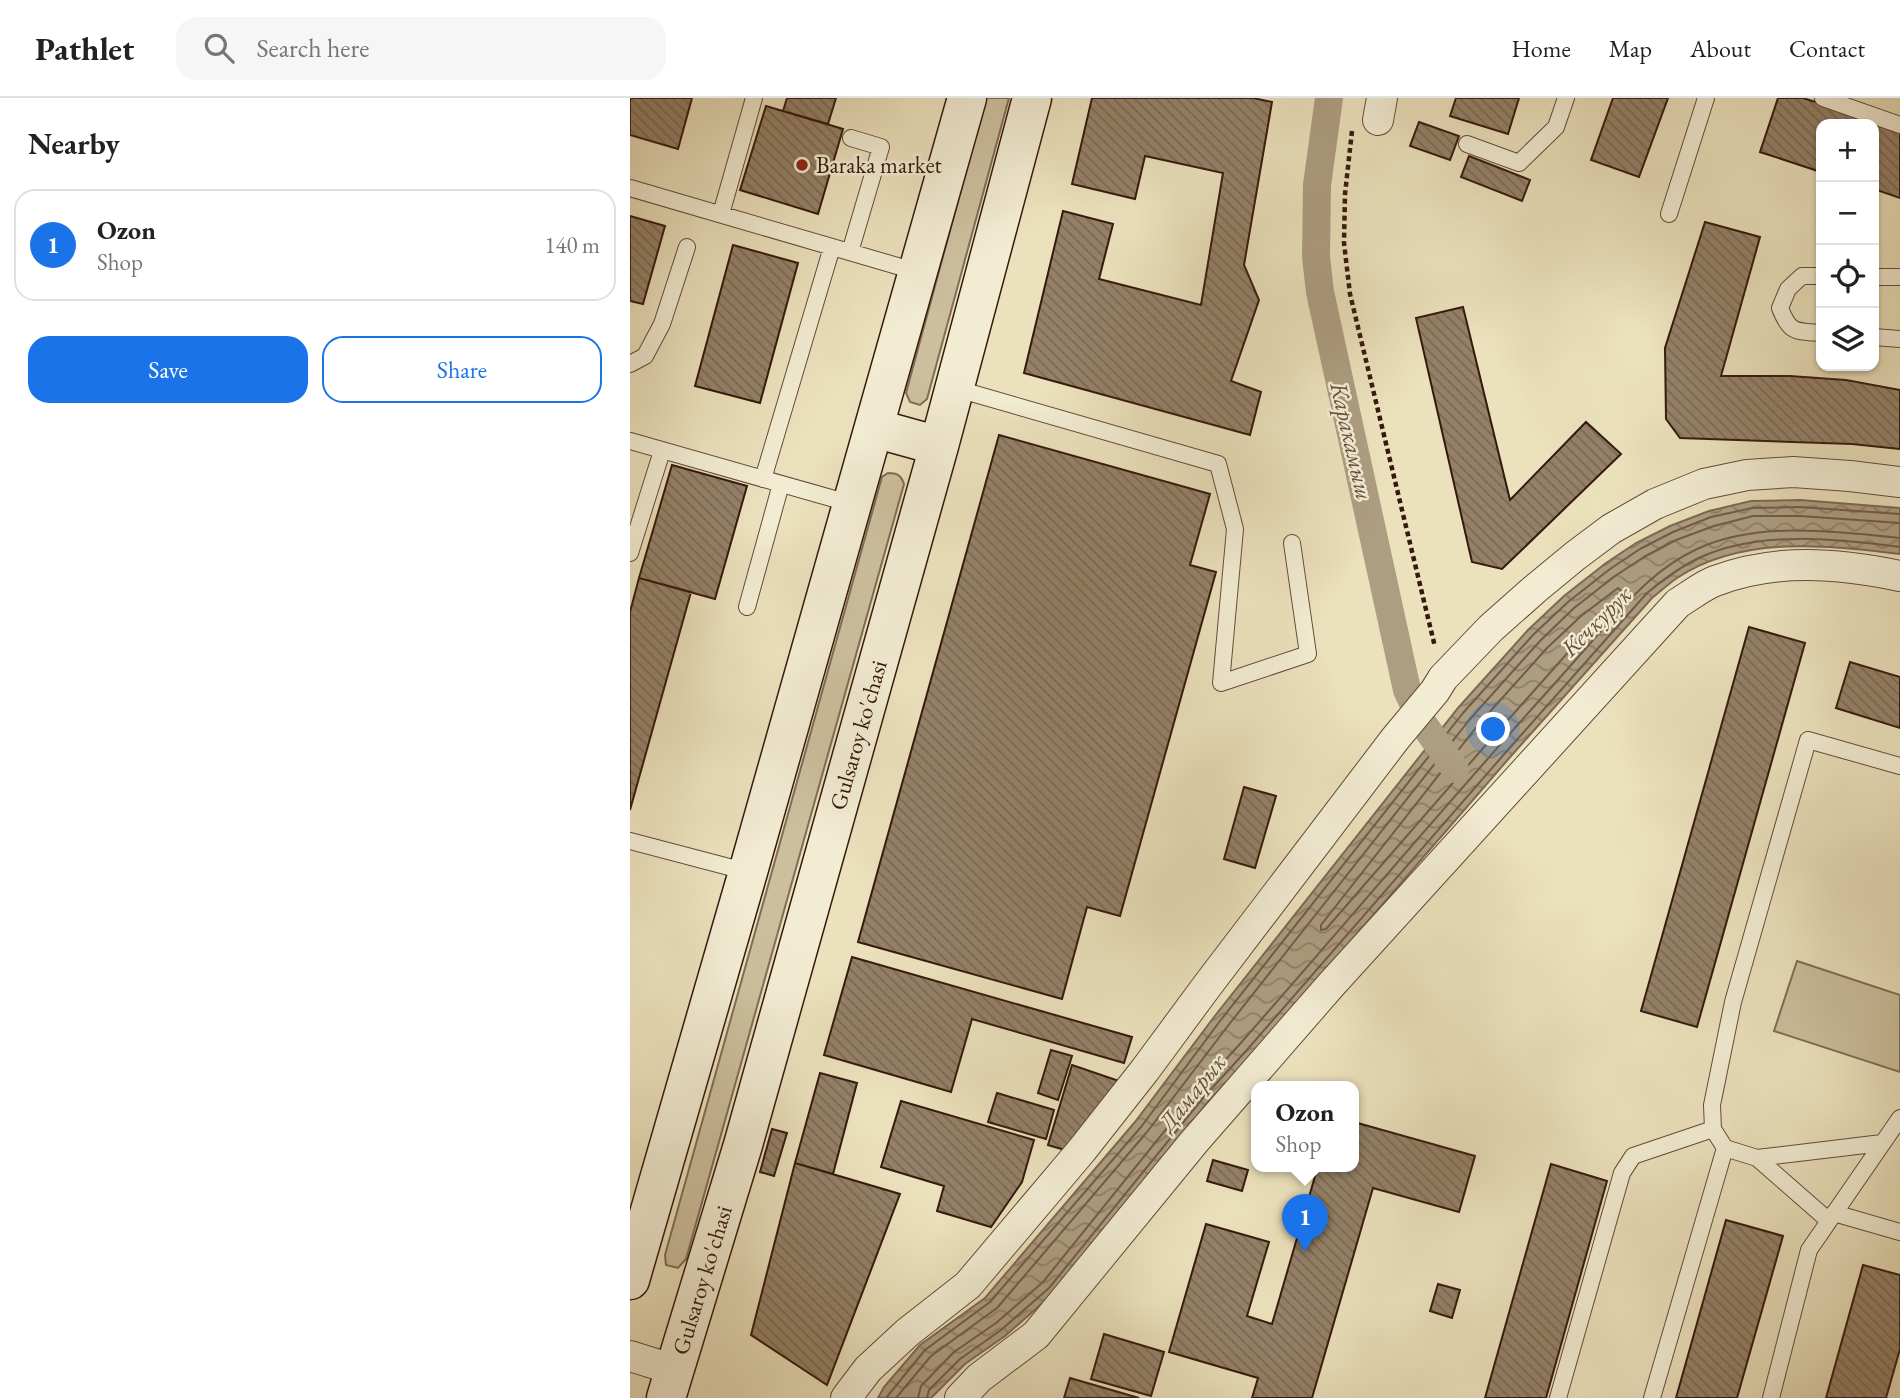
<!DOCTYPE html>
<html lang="en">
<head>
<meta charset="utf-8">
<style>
	body { margin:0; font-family:"EB Garamond",serif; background:#f6f6f6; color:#222 }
	.controls { position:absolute; right:21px; top:21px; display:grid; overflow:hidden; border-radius:14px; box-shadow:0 2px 5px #0004 }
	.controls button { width:63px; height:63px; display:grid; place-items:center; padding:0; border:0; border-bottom:2px solid #e0e0e0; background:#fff; color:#222; font:35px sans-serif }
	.you { position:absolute; left:864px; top:632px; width:24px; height:24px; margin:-18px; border:5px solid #fff; border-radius:50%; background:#1a73e8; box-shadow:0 0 0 10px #1a73e833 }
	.badge { display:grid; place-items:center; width:46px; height:46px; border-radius:50%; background:#1a73e8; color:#fff; font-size:23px; font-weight:700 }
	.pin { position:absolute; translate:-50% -58px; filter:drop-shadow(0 2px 4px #0008) }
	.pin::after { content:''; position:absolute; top:37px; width:24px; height:21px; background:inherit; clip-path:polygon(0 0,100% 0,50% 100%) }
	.popup { position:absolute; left:621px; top:983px; width:108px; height:91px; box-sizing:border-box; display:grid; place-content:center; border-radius:14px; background:#fff; filter:drop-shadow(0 2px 5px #0005); font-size:23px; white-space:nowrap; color:#767676 }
	.popup b { font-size:26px; color:#222 }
	.popup::after { content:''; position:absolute; left:50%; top:100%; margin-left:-14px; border:14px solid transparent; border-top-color:#fff }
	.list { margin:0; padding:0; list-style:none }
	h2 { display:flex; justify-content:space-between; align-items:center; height:91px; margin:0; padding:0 28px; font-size:30px }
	h2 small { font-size:23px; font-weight:400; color:#767676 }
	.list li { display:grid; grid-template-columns:46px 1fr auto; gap:21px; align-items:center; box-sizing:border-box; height:112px; margin:0 14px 14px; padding:0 14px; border:2px solid #e0e0e0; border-radius:21px }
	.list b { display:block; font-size:26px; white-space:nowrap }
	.list p { margin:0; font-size:23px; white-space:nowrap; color:#767676 }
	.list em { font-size:23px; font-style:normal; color:#767676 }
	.actions { display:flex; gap:14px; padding:21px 28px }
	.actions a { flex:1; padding:16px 0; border:2px solid #1a73e8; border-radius:21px; text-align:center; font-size:24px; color:#1a73e8 }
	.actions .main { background:#1a73e8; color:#fff }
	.icon { flex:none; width:38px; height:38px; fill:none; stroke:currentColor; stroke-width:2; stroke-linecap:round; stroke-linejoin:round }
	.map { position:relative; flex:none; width:1270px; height:1300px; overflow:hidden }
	header { display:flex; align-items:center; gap:42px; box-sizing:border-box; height:98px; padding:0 35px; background:#fff; border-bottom:2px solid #e0e0e0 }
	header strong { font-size:33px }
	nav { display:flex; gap:38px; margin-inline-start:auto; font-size:24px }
	.search { width:490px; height:63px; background:#f6f6f6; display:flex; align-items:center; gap:18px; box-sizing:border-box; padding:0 24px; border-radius:21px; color:#767676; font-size:26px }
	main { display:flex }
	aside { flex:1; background:#fff }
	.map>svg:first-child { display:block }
	.grass { fill:#ccbf9e; stroke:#816c56; stroke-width:2 }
	.water { fill:url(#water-waves); stroke:#7d6853; stroke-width:2 }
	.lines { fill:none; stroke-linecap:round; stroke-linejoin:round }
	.shore { stroke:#725b48; stroke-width:2 }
	.canal { stroke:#ad9d81; stroke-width:28 }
	.building { fill:url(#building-back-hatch); stroke:#36190e; stroke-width:2 }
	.lane-casing { stroke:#634b3a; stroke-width:18 }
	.street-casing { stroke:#634b3a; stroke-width:32 }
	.secondary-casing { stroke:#36190e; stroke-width:41 }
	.path { stroke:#36190e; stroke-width:4.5; stroke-dasharray:5 3.5; stroke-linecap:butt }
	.lane { stroke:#f2ecd3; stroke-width:16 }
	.street { stroke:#f2ecd3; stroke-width:30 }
	.secondary { stroke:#f2ecd3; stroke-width:38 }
	.poi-dot { fill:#8f2418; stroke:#f2ecd3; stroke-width:2.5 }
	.labels { text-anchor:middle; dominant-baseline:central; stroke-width:5; stroke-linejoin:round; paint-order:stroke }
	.poi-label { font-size:23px; fill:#36190e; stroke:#f2ecd3; text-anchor:start }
	.street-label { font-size:23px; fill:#36190e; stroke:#f2ecd3 }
	.water-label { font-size:24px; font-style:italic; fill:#664e3c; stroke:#f2ecd3 }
</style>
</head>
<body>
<header>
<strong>Pathlet</strong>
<div class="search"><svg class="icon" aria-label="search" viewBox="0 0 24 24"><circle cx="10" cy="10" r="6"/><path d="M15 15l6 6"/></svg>Search here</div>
<nav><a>Home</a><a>Map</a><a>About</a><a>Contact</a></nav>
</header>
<main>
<aside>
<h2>Nearby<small></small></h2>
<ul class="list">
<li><span class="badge">1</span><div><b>Ozon</b><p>Shop</p></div><em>140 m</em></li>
</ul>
<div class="actions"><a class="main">Save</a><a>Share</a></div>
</aside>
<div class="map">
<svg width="1270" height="1300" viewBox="0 0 1270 1300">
	<defs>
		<pattern id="water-waves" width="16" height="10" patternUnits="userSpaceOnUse" patternTransform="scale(1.75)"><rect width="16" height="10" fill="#ad9d81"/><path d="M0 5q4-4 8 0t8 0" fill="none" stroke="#8e7f68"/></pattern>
		<pattern id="building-back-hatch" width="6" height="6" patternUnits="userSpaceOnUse" patternTransform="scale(1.75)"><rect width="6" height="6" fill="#948168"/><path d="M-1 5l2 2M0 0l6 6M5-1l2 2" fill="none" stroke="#7a6954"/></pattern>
	</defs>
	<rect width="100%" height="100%" fill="#ebe1bc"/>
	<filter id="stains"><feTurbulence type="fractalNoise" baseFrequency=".00286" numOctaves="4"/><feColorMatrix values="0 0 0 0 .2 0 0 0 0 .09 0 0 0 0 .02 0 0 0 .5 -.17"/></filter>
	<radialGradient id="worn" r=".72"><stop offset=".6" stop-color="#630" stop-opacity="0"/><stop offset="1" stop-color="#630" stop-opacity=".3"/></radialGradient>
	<path class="grass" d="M 356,0 L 379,0 L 297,301 L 290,307 L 280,304 L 276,295 Z
		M 258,375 C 267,375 271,377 274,386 L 56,1161 L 48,1170 L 36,1167 L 35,1157 L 252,379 Z
		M 1167,863 L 1270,897 L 1270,974 L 1144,933 Z"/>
	<path class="water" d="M 1170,402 L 1270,410 L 1270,456 C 1197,447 1112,437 1047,480 C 1038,486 1030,494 1022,500 L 881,658 L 621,958 L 578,1004 L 424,1195 L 375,1238 L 335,1266 L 301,1300 L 248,1300 L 254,1289 L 290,1247 L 355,1200 L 505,1024 L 584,919 L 828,610 L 898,532 L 934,498 L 976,465 L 1006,445 L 1040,428 L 1079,413 L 1121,403 Z"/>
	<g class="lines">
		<path class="shore" d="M 988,490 L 991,493 L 990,496 L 861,641 L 696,831 L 691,832 L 691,827 L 848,627 L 917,550 L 951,518 Z
			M 256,1300 L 295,1252 L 360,1204 L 511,1029 L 590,923 L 833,615 L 903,537 L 938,504 L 980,471 L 1010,451 L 1043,434 L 1081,419 L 1122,410 L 1170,409 L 1270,416
			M 266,1300 L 301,1258 L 367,1210 L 517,1034 L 597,929 L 840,621 L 910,543 L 944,510 L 985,478 L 1014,459 L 1046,442 L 1084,428 L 1123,418 L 1170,418 L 1270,425
			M 288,1300 L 291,1288 L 324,1254 L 366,1225 L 413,1184 L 566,994 L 609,947 C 709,833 807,717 908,604 C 929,581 950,557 971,533 C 1001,500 1025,471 1067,451 C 1127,423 1206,433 1270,440
			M 297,1300 L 299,1292 L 330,1261 L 371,1232 L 419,1190 L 573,1000 L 616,953 L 876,654 L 1017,495 C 1034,481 1051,468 1071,459 C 1130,432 1207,441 1270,449"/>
		<path class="canal" d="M 699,0 L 687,87 L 686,159 L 690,194 L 777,592 L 792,624 L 825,671"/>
	</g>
	<path class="building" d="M 0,0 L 62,0 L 48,51 L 0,37 Z
		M 157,0 L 206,0 L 198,26 L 153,13 Z
		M 462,0 L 623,0 L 642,4 L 614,167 L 629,202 L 601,283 L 631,294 L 620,337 L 394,275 L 433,113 L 483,126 L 469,181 L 571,207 L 593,75 L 515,58 L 505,101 L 442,86 Z
		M 826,0 L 889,0 L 878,36 L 820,18 Z
		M 983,0 L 1038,0 L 1009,79 L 961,62 Z
		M 1148,0 L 1173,0 L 1270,31 L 1270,100 L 1244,91 L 1244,26 L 1191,26 L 1191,74 L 1130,54 Z
		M 136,8 L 213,31 L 188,116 L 110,92 Z
		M 789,24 L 829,38 L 820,62 L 780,48 Z
		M 839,58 L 900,82 L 892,103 L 831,79 Z
		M 0,118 L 35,128 L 13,206 L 0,203 Z
		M 1075,124 L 1130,139 L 1091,278 L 1160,278 L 1216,282 L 1270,292 L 1270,351 L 1222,346 L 1050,340 L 1036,321 L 1035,250 Z
		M 103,147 L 168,165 L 130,305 L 65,288 Z
		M 833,209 L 880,402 L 956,324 L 991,356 L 872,471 L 842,464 L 786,220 Z
		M 369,337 L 580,396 L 560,467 L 586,474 L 490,818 L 457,809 L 432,901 L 228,844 Z
		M 42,367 L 117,388 L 85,501 L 9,480 Z
		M 9,480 L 61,494 L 0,712 L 0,514 Z
		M 1119,529 L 1175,545 L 1067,929 L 1011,913 Z
		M 1220,564 L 1270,579 L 1270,630 L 1206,610 Z
		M 614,689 L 646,698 L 625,770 L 594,761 Z
		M 222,859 L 502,939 L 494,965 L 342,921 L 321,994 L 194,957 Z
		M 421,952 L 442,958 L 428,1002 L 408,995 Z
		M 442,967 L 492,984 L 445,1055 L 418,1047 Z
		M 190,975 L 227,985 L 203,1076 L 165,1065 Z
		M 367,995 L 424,1012 L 416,1041 L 358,1024 Z
		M 271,1003 L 404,1042 L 392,1084 L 361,1129 L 307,1113 L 314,1088 L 251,1069 Z
		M 724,1024 L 845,1058 L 829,1114 L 743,1090 L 682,1300 L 622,1300 L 628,1280 L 539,1254 L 576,1126 L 639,1144 L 617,1218 L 642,1226 L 688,1068 L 724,1068 Z
		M 142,1031 L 157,1035 L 144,1078 L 130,1074 Z
		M 583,1062 L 618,1072 L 612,1093 L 577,1083 Z
		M 165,1065 L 270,1096 L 197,1287 L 121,1237 Z
		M 921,1066 L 977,1083 L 916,1300 L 855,1300 Z
		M 1096,1122 L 1153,1138 L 1107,1300 L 1046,1300 Z
		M 1233,1167 L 1270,1177 L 1270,1251 L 1256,1300 L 1196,1300 Z
		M 808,1186 L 830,1192 L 822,1220 L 800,1213 Z
		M 474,1236 L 534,1254 L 521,1298 L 461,1281 Z
		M 440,1280 L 509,1300 L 434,1300 Z"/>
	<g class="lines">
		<defs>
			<path id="lane" d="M 1193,0 L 1270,27
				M 837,46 L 889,65 L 926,29 L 936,0
				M 0,90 L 288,174
				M 91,116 L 124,0
				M 1039,116 L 1076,0
				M 220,154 L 251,49 L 221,40
				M 1191,178 L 1172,178 L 1158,191 L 1150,210 C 1160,236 1166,233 1191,235
				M 1244,179 L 1270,179
				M 1244,239 L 1270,241
				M 0,266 L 15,258 L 32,226 L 57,149
				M 324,290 L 588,366 L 605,431 L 591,585 L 678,556 L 662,445
				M 0,343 L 222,406
				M 133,381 L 202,149
				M 0,455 L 32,353
				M 117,509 L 151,386
				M 0,743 L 118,774
				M 1127,1060 L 1252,1045
				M 1204,1115 L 1270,1134
				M 1199,1123 L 1127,1060 L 1095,1050 L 1083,1031 L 1082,1007 L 1103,904 L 1178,642 L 1270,668
				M 928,1300 L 992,1075 L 1003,1058 L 1083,1031
				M 1022,1300 L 1095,1050
				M 1141,1300 L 1179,1152 L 1270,1020"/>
			<path id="street" d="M 748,22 L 752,0
				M 0,1258 L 45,1272
				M 216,1300 L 238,1271 L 278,1234 L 338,1187 L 452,1052 L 515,972 L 577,888 L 765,641 L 805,593 L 813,580 L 861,530 L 905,491 L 945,458 L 981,431 L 1025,406 L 1074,386 L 1117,377 L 1163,374 L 1220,378 L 1270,384
				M 330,1300 L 349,1280 L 406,1237 L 564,1044 L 700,888 L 1048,505 C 1060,498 1072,488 1085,483 C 1145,460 1208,465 1270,478"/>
			<path id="secondary" d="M 244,330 L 309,348
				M 0,1182 L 118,774 L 337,0
				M 36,1300 L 113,1047 L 309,348 L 402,0"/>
		</defs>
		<use href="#lane" class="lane-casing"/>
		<use href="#street" class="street-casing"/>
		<use href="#secondary" class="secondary-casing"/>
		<path class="path" d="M 722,33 L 715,96 L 714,145 L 720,196 L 805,549"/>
		<use href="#lane" class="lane"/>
		<use href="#street" class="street"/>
		<use href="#secondary" class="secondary"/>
	</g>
	<circle class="poi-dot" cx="172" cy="67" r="7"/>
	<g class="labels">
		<g class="poi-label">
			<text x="186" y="67">Baraka market</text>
		</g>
		<g class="street-label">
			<text transform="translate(228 637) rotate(-74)">Gulsaroy ko'chasi</text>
			<text transform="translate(72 1182) rotate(-73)">Gulsaroy ko'chasi</text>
		</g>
		<g class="water-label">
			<text transform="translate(722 343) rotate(77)">Каракамыш</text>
			<text transform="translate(966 523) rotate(-45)">Кечкурук</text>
			<text transform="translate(562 994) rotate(-51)">Дамарык</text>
		</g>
	</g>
	<rect width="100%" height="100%" filter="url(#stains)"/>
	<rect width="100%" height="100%" fill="url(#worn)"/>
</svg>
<div class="controls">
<button>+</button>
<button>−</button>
<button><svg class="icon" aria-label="locate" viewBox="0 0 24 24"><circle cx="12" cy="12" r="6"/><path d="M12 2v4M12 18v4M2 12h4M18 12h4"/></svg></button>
<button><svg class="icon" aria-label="layers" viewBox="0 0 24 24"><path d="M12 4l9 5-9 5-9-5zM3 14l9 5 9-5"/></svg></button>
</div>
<div class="you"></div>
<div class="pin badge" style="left:675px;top:1154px">1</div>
<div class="popup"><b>Ozon</b>Shop</div>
</div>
</main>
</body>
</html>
